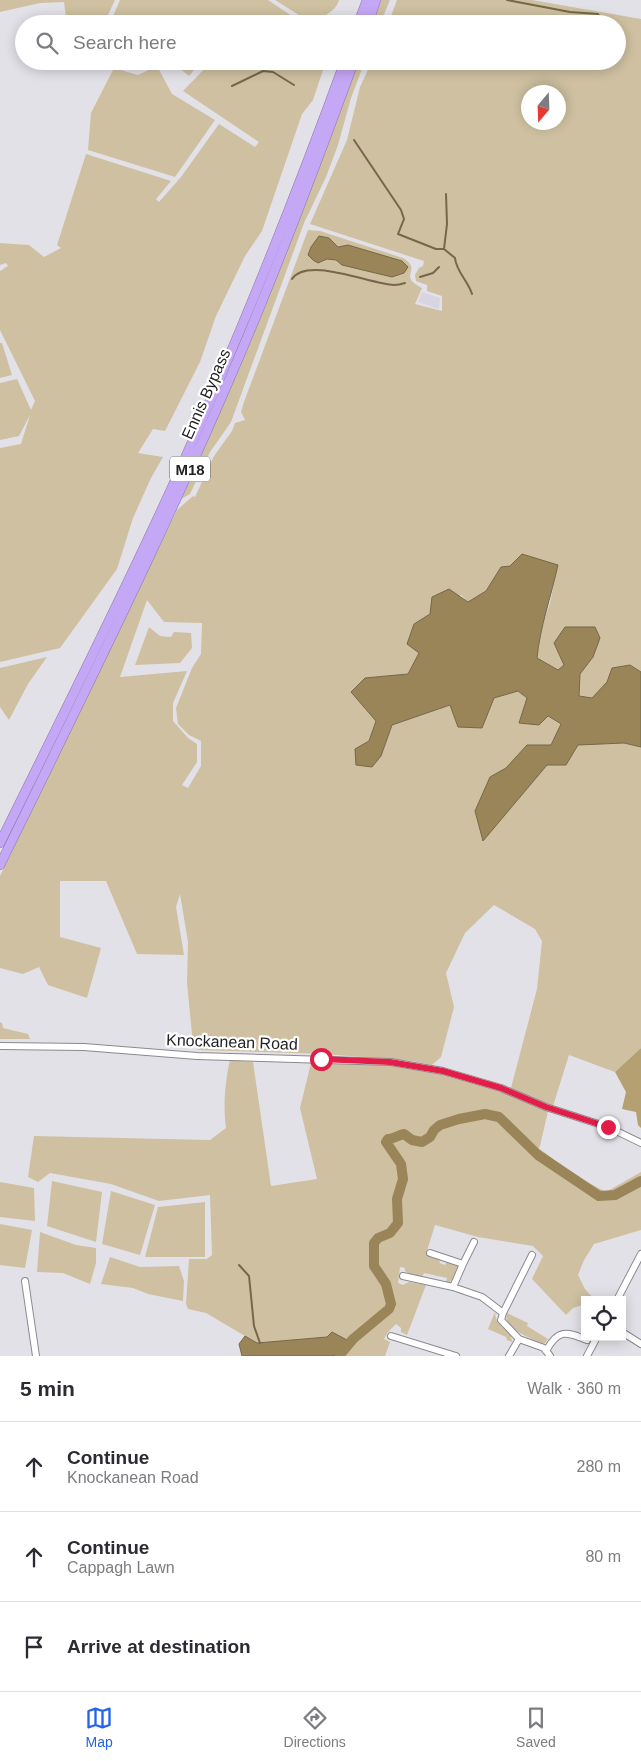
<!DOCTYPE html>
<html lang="en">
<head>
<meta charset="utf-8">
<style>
	body { margin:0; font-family:Arial,sans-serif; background:#f2f2f3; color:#2b2b33 }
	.controls { position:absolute; right:15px; bottom:15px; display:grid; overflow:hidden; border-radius:0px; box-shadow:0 2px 12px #0003 }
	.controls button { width:45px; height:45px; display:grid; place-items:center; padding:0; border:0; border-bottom:1px solid #e1e1e2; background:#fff; color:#2b2b33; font:25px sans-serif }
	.compass { position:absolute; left:521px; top:85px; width:45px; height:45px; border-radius:50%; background:#fff; box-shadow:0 2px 12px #0003; rotate:199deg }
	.stop { position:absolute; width:15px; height:15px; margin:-11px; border:4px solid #e11d48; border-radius:50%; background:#fff }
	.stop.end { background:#e11d48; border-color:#fff; box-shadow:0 1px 5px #0008 }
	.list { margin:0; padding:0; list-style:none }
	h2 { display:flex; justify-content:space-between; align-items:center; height:65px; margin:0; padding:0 20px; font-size:21px }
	h2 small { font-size:16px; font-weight:400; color:#7c7c81 }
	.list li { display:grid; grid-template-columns:32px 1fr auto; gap:15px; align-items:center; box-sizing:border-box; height:90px; padding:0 20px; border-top:1px solid #e1e1e2 }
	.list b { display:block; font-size:19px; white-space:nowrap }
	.list p { margin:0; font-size:16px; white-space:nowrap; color:#7c7c81 }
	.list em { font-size:16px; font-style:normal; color:#7c7c81 }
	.icon { flex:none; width:28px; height:28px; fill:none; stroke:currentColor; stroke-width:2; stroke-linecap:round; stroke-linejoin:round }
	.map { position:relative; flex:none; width:641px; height:1356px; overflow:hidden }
	.search { position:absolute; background:#fff; box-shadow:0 2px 12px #0003; left:15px; right:15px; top:15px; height:55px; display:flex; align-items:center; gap:12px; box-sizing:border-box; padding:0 18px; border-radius:28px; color:#7c7c81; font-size:19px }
	.sheet { height:335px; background:#fff }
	nav { display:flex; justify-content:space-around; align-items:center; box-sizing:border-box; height:70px; border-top:1px solid #e1e1e2; background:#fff; font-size:14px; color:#7c7c81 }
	nav a { display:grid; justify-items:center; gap:2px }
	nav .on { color:#2563eb }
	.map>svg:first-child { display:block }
	.built { fill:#d9d4e3 }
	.green { fill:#cec0a0; fill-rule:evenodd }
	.forest { fill:#b5a072 }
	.water { fill:#9a8558; stroke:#766748 }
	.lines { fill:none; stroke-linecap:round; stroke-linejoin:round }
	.stream { stroke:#766748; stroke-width:2 }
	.river { stroke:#9a8558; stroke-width:10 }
	.minor-casing { stroke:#8b8990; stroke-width:8 }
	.highway-casing { stroke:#8b78ac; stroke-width:10 }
	.minor { stroke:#fff; stroke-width:6 }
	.highway { stroke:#c4a7f5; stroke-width:9 }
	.route { stroke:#e11d48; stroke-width:6 }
	.labels { text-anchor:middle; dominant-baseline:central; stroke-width:4.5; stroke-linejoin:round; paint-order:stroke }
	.shield { fill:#fff; stroke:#646466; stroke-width:1 }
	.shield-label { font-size:15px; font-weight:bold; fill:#222124 }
	.street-label { font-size:16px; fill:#222124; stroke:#fff }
</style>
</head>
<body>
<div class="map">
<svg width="641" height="1356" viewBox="0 0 641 1356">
	<rect width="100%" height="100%" fill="#e3e1e8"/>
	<path class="built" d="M 422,292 L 440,298 L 439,309 L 418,302 Z"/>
	<path class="green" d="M 0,0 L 115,0 L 106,19 L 79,24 L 67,24 L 64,2 L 40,3 L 0,12 Z
		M 120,0 L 268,0 L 304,24 L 158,24 L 152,20 C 136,26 127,25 113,16 Z
		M 275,0 L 339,0 C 335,13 322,17 310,22 Z
		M 381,0 L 390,0 L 380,24 L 371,24 Z
		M 397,0 L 532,0 L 641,19 L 641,672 L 630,665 L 607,682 L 592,698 L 579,696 L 580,674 L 593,657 L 577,628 L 565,627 L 564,665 L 558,670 L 536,658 L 541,630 L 550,603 L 558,566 L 510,566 L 501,567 L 486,591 L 468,602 L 461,595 L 414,624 L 419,653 L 408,674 L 365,678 L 376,720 L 369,741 L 356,765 L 372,767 L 381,756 L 392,725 L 450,705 L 518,691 L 547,716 L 561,725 L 551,745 L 527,745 L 506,768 L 490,777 L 475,811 L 483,841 L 547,764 L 566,765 L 578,744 L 624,743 L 641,747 L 641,1048 L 615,1072 L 569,1055 L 553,1106 L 511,1088 L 537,989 L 542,941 L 535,929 L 494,905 L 465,933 L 446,973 L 454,1007 L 441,1057 L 432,1065 L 412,1061 L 324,1054 L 198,1050 L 193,1044 L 187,983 L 188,942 L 180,894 L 176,907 L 184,955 L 137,954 L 106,881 L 60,881 L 60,937 L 101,948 L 87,998 L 48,985 L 39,967 L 23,974 L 0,968 L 0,876 L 177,510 L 193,496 L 195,497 L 214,456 L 232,431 L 235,423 L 245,420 L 241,412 L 244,402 L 308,230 L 320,231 L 403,258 C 424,271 396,275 422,288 L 415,304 L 442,311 L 442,296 L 427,291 L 427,285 L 416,281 L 415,275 L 419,268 L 423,266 L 424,261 L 310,224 L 347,140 L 360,87 L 372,61 L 617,61 L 617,24 L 388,24 ZM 528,92 L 558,92 L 558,122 L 528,122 ZM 147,600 L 164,622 L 202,623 L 201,654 L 192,668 L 176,708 L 178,724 L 189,735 L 201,741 L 201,766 L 188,788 L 182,785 L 197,762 L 197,744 L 188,738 L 173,721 L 173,703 L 187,671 L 120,677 Z
		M 185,61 L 202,61 L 189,76 L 179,68 Z
		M 212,61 L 324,61 L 324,67 L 313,100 L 302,114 L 262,231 L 245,256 L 216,316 L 200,362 L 165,431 L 153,429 L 138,453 L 163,457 L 151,478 L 133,518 L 117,569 L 60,648 L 0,662 L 0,448 L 21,444 L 30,415 L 19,436 L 0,440 L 0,383 L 17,379 L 31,410 L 35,401 L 0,330 L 0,271 L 8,266 L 6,263 L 0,265 L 0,243 L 29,245 L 44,257 L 61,248 L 57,245 L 86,154 L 171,181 L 156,199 L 159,202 L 181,177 L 219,124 L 255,147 L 259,142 L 183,91 Z
		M 356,61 L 365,61 L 351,98 L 338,145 L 326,177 L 304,223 L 231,422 L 210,452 L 190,494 L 181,499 Z
		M 157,66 L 172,94 L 215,120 L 175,177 L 88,150 L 91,113 L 114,68 L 138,75 Z
		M 0,343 L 2,343 L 12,375 L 0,378 Z
		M 149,627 L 160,636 L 171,637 L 174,632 L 191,633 L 192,648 L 180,663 L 135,665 Z
		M 47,657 L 28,684 L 9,720 L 0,707 L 0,668 Z
		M 0,1022 L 2,1023 L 3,1028 L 28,1034 L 30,1039 L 0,1039 Z
		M 230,1060 L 253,1062 L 271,1186 L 317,1179 L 300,1108 L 311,1063 C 338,1064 365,1063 391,1065 C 445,1069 498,1090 548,1111 L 540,1146 L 537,1152 L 540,1149 L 574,1175 L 606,1192 L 641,1172 L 641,1230 L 594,1244 L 584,1260 L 578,1275 L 585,1289 L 595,1300 L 585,1300 L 585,1307 L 582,1305 L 573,1308 L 566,1315 L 532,1279 L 543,1256 L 533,1246 L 478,1237 L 435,1225 L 426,1254 L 438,1257 L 440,1263 L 445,1265 L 447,1262 L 457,1263 L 459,1266 C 458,1272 453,1282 446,1283 L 447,1278 L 424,1273 L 422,1277 L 410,1274 L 405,1271 L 405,1268 L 400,1267 L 398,1283 L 403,1285 L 409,1282 L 426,1285 L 407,1335 L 401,1332 L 401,1328 L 396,1324 L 388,1332 L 384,1339 L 390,1342 L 385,1356 L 333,1356 L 347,1340 L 327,1337 L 257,1343 L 206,1313 L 188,1309 L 186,1304 L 189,1259 L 207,1259 L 212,1255 L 210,1195 L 159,1201 L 111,1184 L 50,1173 L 38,1182 L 28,1177 L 34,1136 L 210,1140 L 226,1128 C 223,1107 225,1081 230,1060 Z
		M 52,1181 L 102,1192 L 96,1242 L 47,1226 Z
		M 0,1182 L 34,1188 L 35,1221 L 0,1217 Z
		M 111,1191 L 155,1205 L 140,1255 L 102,1244 Z
		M 205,1202 L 205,1257 L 145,1257 L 158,1207 Z
		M 0,1224 L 32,1230 L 25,1268 L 0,1265 Z
		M 40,1232 L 76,1245 L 96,1248 L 96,1263 L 90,1284 L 63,1273 L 37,1272 Z
		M 110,1257 L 140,1267 L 179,1266 L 184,1281 L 183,1301 L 148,1294 L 133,1288 L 101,1284 Z
		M 495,1312 C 496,1330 512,1329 512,1342 L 507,1340 L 506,1337 L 488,1329 Z
		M 507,1313 L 528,1323 L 527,1326 L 548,1339 L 545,1343 L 543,1344 C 532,1339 501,1327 507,1313 Z"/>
	<path class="forest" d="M 641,1048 L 641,1128 L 638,1125 L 636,1112 L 622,1109 L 626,1092 L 615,1072 Z"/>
	<path class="water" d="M 319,236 L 329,238 L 338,247 L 348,245 L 402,261 L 408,267 L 404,273 L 392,277 L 342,265 L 336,260 L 327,259 L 318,263 L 313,260 L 308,255 L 311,247 Z
		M 522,554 L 558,565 C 551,597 540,627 537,658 L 558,670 L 564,665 L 554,643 L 565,627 L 595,627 L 600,638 L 593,657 L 580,674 L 579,696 L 592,698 L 607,682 L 612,668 L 630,665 L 641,672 L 641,747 L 624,743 L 578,745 L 566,765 L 547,765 L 483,841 L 475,811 L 490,777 L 506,768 L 527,745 L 551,745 L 561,724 L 548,716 L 539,725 L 519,723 L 527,698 L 518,691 L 494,698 L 482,728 L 458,727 L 450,705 L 392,725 L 381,756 L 372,767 L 356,765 L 355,749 L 369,741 L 376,721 L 351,692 L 365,678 L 408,674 L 419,653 L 407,644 L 414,624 L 430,614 L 432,597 L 449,589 L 468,602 L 486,591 L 501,567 L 510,566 Z
		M 332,1332 L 347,1340 L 333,1356 L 242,1356 L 239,1344 L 245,1336 L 257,1343 L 327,1337 Z"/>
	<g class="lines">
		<path class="stream" d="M 507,0 L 570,12 L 598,14 L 604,24
			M 232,86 L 263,71 L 273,72 L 294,85
			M 354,140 L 401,210 L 404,219 L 398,234 L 436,249 L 444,249 L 455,258 C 456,271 468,281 472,294
			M 444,249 L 447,224 L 446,194
			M 420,277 L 433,273 L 439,267
			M 292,279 C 307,256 370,284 394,285 C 397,285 402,284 405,283
			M 239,1265 L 249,1276 L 254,1326 L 260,1343"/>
		<path class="river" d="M 339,1356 L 353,1339 L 389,1309 L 391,1304 L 386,1284 L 374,1266 L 374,1243 L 378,1238 L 390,1233 L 398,1223 L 397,1199 L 403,1179 L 401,1164 L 386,1142 L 388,1139 C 394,1139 398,1135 404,1134 L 412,1140 L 422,1142 L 430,1137 L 434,1130 L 440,1125 L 459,1119 L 485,1114 L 499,1117 L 538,1155 L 599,1196 L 615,1195 L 641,1181"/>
		<defs>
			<path id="minor" d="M 0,1046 L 84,1047 L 197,1056 L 391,1062 L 443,1071 L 501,1088 L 546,1107 L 608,1127 L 641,1143
				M 430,1253 L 463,1264 L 453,1287
				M 463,1264 L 474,1242
				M 403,1276 L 453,1287 L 482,1297 L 503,1313 L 501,1320 L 519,1339 L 544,1348 L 550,1356
				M 25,1281 L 36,1356
				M 617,1300 L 641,1254
				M 503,1313 L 532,1255
				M 622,1332 L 641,1344
				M 391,1336 L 456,1356
				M 546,1351 C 558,1329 566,1331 587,1340
				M 509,1356 L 519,1339
				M 587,1356 L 597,1337"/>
			<path id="highway" d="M 358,24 L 367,0
				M 368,24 L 376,0
				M 0,843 C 59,723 119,604 174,483 C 236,345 293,204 345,61
				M 0,865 C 79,704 159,543 230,378 C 275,274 315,168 354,61"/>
		</defs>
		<use href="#minor" class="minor-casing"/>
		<use href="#highway" class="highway-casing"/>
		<use href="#minor" class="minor"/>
		<use href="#highway" class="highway"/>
	</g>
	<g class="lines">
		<path class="route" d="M 321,1059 L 390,1062 L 443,1071 L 501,1088 L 546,1107 L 608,1127"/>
	</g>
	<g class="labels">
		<rect class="shield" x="170" y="456.5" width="40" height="25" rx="4"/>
		<g class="shield-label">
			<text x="190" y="469">M18</text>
		</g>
		<g class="street-label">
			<text transform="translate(206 394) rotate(-66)">Ennis Bypass</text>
			<text transform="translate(232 1042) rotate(2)">Knockanean Road</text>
		</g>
	</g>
</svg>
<div class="controls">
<button><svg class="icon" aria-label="locate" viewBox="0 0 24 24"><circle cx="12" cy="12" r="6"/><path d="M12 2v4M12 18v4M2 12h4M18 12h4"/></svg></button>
</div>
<svg class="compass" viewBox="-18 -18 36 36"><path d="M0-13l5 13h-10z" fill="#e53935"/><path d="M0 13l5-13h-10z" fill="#7c7c81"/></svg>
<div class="stop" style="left:321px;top:1059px"></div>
<div class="stop end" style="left:608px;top:1127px"></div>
<div class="search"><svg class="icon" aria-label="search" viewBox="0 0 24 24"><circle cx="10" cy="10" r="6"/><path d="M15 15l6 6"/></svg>Search here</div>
</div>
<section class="sheet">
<h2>5 min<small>Walk · 360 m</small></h2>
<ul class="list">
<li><svg class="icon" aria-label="ahead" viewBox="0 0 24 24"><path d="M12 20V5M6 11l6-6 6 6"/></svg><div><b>Continue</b><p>Knockanean Road</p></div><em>280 m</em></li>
<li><svg class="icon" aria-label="ahead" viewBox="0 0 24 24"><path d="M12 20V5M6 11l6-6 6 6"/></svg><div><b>Continue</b><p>Cappagh Lawn</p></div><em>80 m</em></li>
<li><svg class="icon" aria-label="arrive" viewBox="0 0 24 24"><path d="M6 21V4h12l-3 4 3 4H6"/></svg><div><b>Arrive at destination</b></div></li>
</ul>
</section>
<nav>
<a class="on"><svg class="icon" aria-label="map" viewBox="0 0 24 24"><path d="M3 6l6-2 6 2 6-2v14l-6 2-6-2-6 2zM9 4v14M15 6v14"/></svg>Map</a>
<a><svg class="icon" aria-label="directions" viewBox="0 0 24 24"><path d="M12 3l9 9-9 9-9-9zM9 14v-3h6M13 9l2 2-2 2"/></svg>Directions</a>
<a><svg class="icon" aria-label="saved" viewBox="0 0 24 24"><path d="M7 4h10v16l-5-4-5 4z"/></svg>Saved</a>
</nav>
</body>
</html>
